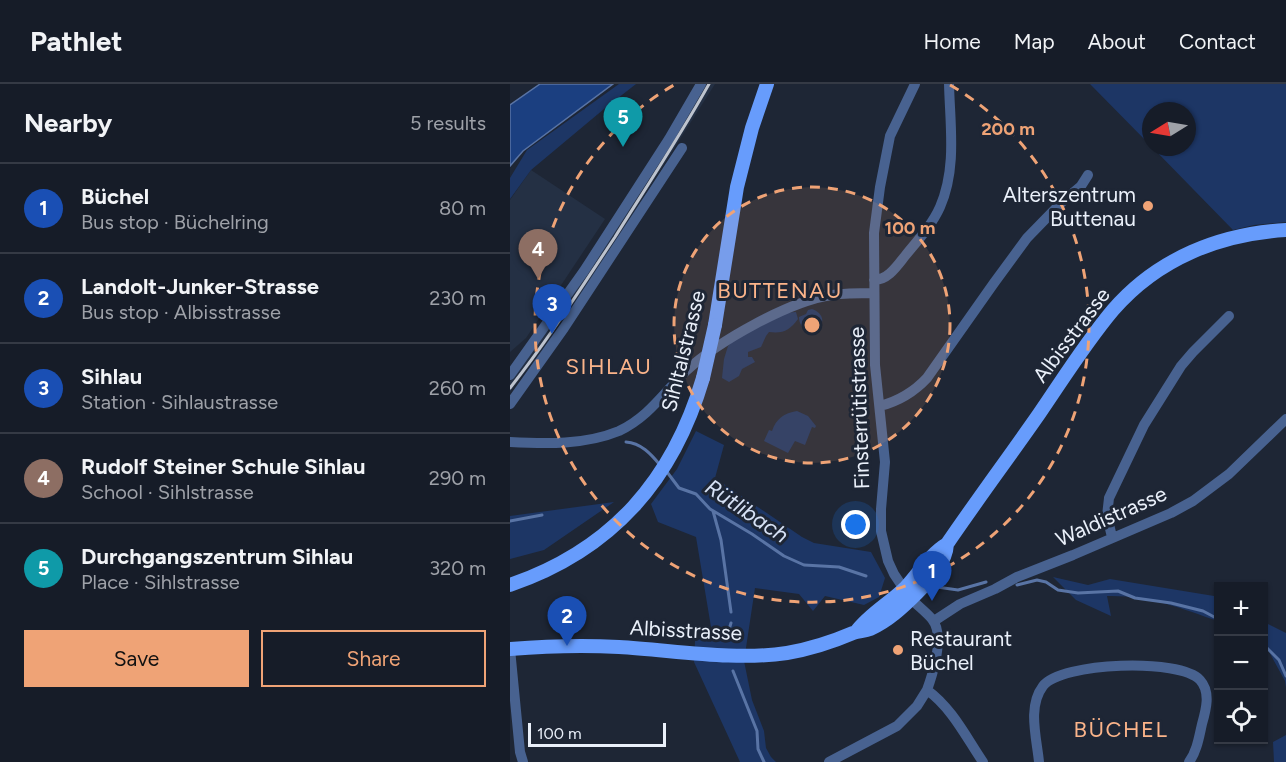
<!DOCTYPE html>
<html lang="en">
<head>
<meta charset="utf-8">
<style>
	body { margin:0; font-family:Figtree,sans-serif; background:#232934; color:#f1f3f6 }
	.controls { position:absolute; right:18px; bottom:18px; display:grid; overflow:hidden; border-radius:0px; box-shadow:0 2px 4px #0004 }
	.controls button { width:54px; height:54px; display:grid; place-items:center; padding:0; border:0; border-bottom:2px solid #353a45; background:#161c28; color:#f1f3f6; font:30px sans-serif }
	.compass { position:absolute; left:632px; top:18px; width:54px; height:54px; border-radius:50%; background:#161c28; box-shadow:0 2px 4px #0004; rotate:259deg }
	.scale { position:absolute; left:18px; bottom:15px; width:138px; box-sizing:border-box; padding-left:6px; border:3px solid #eaf0fa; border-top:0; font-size:16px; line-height:21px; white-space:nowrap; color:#eaf0fa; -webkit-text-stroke:4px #1e2635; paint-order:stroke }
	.you { position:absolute; left:346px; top:441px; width:21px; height:21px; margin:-15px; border:4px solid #fff; border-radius:50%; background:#1a73e8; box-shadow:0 0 0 9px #1a73e833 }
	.badge { display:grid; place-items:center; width:39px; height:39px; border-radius:50%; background:#efa376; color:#fff; font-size:20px; font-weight:700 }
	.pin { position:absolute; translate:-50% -50px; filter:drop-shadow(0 2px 3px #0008) }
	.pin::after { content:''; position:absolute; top:32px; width:21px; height:18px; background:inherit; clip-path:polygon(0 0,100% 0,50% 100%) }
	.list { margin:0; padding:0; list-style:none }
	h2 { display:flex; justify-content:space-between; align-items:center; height:78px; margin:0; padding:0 24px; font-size:26px }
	h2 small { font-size:20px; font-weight:400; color:#9ea1a8 }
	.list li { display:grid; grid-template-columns:39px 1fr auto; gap:18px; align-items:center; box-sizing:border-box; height:90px; padding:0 24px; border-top:2px solid #353a45 }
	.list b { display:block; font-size:22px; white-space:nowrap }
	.list p { margin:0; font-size:20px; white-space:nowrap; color:#9ea1a8 }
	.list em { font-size:20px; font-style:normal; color:#9ea1a8 }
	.actions { display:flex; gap:12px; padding:18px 24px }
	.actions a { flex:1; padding:14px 0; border:2px solid #efa376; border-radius:0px; text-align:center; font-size:21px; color:#efa376 }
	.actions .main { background:#efa376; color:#111 }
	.icon { flex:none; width:33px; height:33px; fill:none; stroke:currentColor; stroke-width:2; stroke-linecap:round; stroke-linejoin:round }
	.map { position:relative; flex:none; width:776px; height:678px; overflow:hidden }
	header { display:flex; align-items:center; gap:36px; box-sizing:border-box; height:84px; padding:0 30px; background:#161c28; border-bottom:2px solid #353a45 }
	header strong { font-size:28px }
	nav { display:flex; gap:33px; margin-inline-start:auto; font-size:21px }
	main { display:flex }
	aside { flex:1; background:#161c28 }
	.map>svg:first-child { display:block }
	.built { fill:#243044 }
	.green { fill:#1d3665 }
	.water { fill:#1b3f80; stroke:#5974a5; stroke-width:1.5 }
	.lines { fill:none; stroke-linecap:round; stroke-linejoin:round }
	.stream { stroke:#5974a5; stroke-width:3 }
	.minor { stroke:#486290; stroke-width:10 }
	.major { stroke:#679cfc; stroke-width:14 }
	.rail { stroke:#bdc3ce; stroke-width:3 }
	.major-bridge { stroke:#679cfc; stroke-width:14 }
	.ring { fill:none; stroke:#efa376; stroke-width:3; stroke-dasharray:10 8 }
	.poi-dot { fill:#efa376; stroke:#1e2635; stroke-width:2 }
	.labels { text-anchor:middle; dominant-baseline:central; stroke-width:6; stroke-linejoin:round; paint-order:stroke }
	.poi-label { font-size:21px; fill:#eaf0fa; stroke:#1e2635; text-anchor:end }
	.street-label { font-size:21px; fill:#eaf0fa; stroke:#1e2635 }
	.neighbourhood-label { font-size:22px; letter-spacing:1.5px; fill:#fbb48a; stroke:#1e2635 }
	.water-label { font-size:22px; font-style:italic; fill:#d7e2f6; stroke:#1e2635 }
	.centre { fill:#efa376; stroke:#1e2635; stroke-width:3 }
	.ring-label { font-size:18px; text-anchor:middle; font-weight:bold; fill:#efa376; stroke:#1e2635; stroke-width:6; stroke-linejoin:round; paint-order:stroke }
</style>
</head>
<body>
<header>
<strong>Pathlet</strong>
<nav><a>Home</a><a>Map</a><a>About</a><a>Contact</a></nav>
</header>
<main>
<aside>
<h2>Nearby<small>5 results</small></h2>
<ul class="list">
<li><span class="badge" style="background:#1a4fb4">1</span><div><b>Büchel</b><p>Bus stop · Büchelring</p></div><em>80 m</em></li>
<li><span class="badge" style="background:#1a4fb4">2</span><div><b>Landolt-Junker-Strasse</b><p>Bus stop · Albisstrasse</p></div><em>230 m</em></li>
<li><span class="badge" style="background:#1a4fb4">3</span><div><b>Sihlau</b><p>Station · Sihlaustrasse</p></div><em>260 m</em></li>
<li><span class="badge" style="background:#8d6e63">4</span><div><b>Rudolf Steiner Schule Sihlau</b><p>School · Sihlstrasse</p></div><em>290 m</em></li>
<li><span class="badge" style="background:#0f9aa8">5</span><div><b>Durchgangszentrum Sihlau</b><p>Place · Sihlstrasse</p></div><em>320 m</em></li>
</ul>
<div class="actions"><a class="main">Save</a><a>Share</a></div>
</aside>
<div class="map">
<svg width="776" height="678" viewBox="0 0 776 678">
	<rect width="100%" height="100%" fill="#1e2635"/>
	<path class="built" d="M 196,0 L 205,0 L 90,181 L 30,268 L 0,308 L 0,297 Z
		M 21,86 L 95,135 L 16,254 L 0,268 L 0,116 Z"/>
	<path class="green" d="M 109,0 L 126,0 L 94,25 L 21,86 L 0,115 L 0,94 L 17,66 Z
		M 580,0 L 776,0 L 776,138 L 744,141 L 723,146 L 642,63 L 677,63 L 677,27 L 641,27 L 641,62 Z
		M 302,225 C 309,227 315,234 311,241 L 304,243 L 303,245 L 299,248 C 293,245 289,240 289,233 L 296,230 L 298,226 Z
		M 286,228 L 288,235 C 280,246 273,250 259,248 L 256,252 L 251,263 L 238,268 L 238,273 L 242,273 L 245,278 L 232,285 L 229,292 L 219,298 L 212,294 L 214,275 L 218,262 L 231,247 L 272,229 Z
		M 287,327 L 298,332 L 306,342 L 305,344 L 302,343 L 295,361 L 285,357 L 278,369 L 254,357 L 259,346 L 262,347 C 266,335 274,329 287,327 Z
		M 186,347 L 214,361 L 205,394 L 292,453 L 304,459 L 361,468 L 375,494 L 369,513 L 354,521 L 315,512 L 303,527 L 289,510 L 245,504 L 234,577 L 242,616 L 254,647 L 256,664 L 261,673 L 266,678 L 230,678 L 184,578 L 185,557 L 202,549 L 186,453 L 148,438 L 141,420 L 167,385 Z
		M 104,418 L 34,466 L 0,475 L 0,432 Z
		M 543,493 L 578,501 L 600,495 L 704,512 L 708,514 L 708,537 C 670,524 639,511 597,512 L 601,532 L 566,516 Z
		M 754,538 L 776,549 L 776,604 L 775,597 L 757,564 L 754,561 Z
		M 776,651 L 776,678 L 764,678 L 763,658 Z"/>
	<path class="water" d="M 30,0 L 103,0 L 13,67 L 0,82 L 0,21 Z"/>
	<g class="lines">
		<path class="stream" d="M 116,358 C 131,359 141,370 150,381
			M 157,388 L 169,404 L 186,410 L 200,425 L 242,450 L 274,472 L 294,481 L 329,483 L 356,492
			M 203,427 L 211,456 L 221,528
			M 0,437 L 32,431
			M 507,501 L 527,496 L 536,498 L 548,506 L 568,509 L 608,507 L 625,514 L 661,519 L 693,527 L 708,535
			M 427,503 L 448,506 L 476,498
			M 217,552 L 221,539
			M 754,561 L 769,576 L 776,592
			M 223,587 L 247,647 L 248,665 L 254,678"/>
		<path class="minor" d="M 364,196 C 378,196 387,182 395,172 C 408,156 422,141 430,123 C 447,84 440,41 439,0
			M 0,291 L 74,187 L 159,55 L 191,0
			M 0,320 L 54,244 L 172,64
			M 370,322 C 389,317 404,308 417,294 L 484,199 L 517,154 L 552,118 L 571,102 L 578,91
			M 0,358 C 36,360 75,361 109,347 C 139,333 154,308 177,286 C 209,257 279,217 322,211 C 336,209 350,209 364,209
			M 602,453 L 597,432 L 599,414 L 634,341 L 671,282 L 683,268 L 719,232
			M 394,505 L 384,490 L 378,477 L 371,447 L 371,425 L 375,378 L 365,281 L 364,149 L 370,103 L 380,52 L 405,0
			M 401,515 C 408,522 416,528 422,535 C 435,551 423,589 417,606 C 442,624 456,653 473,678
			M 424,537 L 450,520 L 485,505 L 507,493 L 563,471 L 661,429 L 683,417 L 719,390 L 776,335
			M 0,565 L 10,668 L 13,678
			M 319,678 L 387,642 L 407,622 L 417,606
			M 529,678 C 527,655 517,623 533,602 C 551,578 670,574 690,596 C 701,608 696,626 692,640 C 689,653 687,667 679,678"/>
		<path class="major" d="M 205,241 L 227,103 L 242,44 L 257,0
			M 0,501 C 102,466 163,396 193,294
			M 346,548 C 359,530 380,519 395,504 C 409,489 420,470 437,460 C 467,416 499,373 529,330 C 553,295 576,258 603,226 C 648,174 710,150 776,146
			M 0,565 C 37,562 73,561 109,563 C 163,566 225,577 277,569 C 300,565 322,558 343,549 C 348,547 355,547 360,545 C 378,537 393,523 407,509 C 420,496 436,479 437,460"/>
		<path class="rail" d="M 0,304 C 38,256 71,204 105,153 C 137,102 170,52 199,0"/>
		<path class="major-bridge" d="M 193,294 L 205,241"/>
	</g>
	<circle cx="302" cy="241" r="138" fill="#efa376" fill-opacity=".12"/>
	<g class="ring">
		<circle cx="302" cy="241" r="138"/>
		<path d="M440 1A277 277 0 1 1 164 1"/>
	</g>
	<g class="poi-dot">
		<circle cx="638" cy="122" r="6"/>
		<circle cx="388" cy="566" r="6"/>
	</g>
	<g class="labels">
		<g class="poi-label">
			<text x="626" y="110">Alterszentrum<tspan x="626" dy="24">Buttenau</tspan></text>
			<text x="400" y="554" text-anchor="start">Restaurant<tspan x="400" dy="24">Büchel</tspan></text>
		</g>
		<g class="street-label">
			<text transform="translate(561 251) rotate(-53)">Albisstrasse</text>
			<text transform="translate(173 267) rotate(-76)">Sihltalstrasse</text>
			<text transform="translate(349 324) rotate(-92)">Finsterrütistrasse</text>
			<text transform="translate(601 432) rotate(-24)">Waldistrasse</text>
			<text transform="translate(176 546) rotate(3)">Albisstrasse</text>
		</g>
		<g class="neighbourhood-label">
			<text x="270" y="206">BUTTENAU</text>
			<text x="99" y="282">SIHLAU</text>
			<text x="611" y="645">BÜCHEL</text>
		</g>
		<g class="water-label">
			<text transform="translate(237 427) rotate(34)">Rütlibach</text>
		</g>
	</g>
	<circle cx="302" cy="241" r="9" class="centre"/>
	<g class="ring-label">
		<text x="498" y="51">200 m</text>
		<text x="400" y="150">100 m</text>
	</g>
</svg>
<div class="controls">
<button>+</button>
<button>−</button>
<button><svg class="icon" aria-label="locate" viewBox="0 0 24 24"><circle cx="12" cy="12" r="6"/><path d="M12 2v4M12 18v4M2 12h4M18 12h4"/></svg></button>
</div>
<svg class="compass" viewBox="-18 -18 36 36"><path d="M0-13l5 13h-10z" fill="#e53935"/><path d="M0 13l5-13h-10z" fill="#9ea1a8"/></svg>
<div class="scale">100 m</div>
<div class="you"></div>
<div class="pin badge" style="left:422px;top:517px;background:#1a4fb4">1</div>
<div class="pin badge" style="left:57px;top:562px;background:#1a4fb4">2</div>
<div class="pin badge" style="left:42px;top:250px;background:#1a4fb4">3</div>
<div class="pin badge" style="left:28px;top:195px;background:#8d6e63">4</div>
<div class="pin badge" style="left:113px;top:63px;background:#0f9aa8">5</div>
</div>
</main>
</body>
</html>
